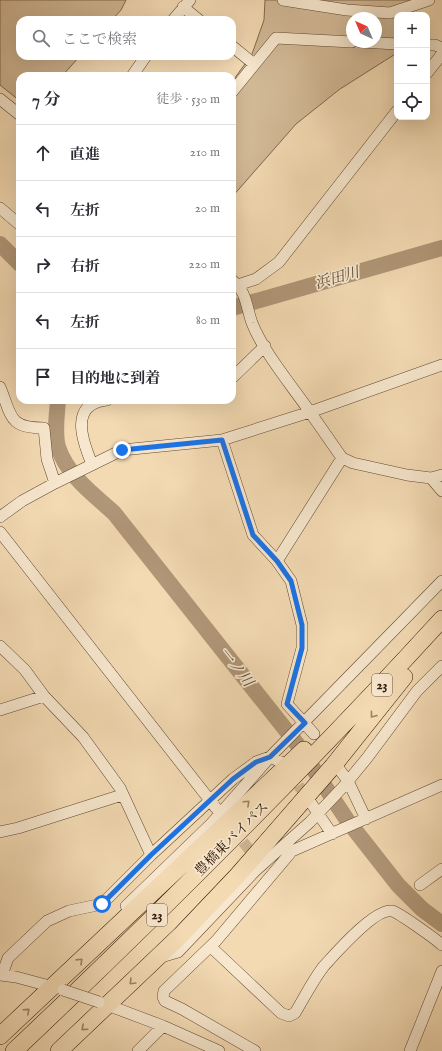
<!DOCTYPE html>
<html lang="ja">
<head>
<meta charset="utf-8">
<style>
	body { margin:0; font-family:"IM FELL English","Noto Serif JP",serif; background:#f7f7f7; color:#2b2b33 }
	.controls { position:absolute; right:12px; top:12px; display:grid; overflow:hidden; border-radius:8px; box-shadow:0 4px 16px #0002 }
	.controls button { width:36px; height:36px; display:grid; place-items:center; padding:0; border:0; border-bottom:1px solid #e1e1e2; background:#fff; color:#2b2b33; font:20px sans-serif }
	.compass { position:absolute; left:346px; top:12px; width:36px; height:36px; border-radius:50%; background:#fff; box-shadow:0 4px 16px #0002; rotate:316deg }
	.stop { position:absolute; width:12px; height:12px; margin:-9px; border:3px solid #1a73e8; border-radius:50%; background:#fff }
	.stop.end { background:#1a73e8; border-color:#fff; box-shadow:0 1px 4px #0008 }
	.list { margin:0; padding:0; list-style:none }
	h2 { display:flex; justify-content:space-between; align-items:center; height:52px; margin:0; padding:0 16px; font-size:17px }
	h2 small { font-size:13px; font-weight:400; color:#7c7c81 }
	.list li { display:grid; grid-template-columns:26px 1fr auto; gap:12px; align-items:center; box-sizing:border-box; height:56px; padding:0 16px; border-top:1px solid #e1e1e2 }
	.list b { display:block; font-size:15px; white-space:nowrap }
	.list em { font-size:13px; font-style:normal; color:#7c7c81 }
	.icon { flex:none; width:22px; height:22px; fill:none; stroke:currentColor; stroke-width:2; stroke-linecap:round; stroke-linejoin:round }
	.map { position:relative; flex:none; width:442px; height:1051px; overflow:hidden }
	.search { position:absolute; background:#fff; box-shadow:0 4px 16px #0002; left:16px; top:16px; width:220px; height:44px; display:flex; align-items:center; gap:10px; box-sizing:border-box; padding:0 14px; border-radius:12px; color:#7c7c81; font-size:15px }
	.panel { position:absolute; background:#fff; box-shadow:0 4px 16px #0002; left:16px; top:72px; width:220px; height:332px; border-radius:12px }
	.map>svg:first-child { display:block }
	.green { fill:#d2b996; stroke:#80684e; fill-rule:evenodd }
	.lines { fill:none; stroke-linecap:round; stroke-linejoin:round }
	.river { stroke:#b09778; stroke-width:16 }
	.minor-tunnel { stroke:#ccb390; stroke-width:11; stroke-dasharray:11 5.5; stroke-linecap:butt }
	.minor-casing { stroke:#604731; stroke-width:12 }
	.highway-casing { stroke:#2f1606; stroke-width:18 }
	.minor { stroke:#f7e7ce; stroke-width:11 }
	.highway { stroke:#f3dab3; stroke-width:17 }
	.minor-bridge-casing { stroke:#604731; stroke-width:12; stroke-linecap:butt }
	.minor-bridge { stroke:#f7e7ce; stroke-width:11 }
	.oneway { stroke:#9b8265 }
	.route { stroke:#1a73e8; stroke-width:5 }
	.labels { text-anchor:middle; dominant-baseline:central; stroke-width:3.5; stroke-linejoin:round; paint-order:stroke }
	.shield { fill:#f7e7ce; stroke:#6b5542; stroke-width:1 }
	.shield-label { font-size:13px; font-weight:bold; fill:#2f1606 }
	.street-label { font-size:14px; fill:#2f1606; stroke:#f7e7ce }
	.water-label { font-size:15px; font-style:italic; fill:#634a34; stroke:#f7e7ce }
</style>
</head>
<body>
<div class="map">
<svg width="442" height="1051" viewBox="0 0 442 1051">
	<rect width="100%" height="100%" fill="#f3dab3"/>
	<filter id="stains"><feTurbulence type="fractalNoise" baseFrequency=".005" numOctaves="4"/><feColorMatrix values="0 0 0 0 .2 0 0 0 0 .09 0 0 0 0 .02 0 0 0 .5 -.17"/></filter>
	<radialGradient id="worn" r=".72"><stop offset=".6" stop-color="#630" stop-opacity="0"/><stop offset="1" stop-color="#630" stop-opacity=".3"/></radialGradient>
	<path class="green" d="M 0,0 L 126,0 L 121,10 L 112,20 L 20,20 L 20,56 L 80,56 L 62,76 L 20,76 L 20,101 L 0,85 Z
		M 265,0 L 412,0 L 409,15 L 397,15 L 397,53 L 340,89 L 296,124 L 232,197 L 232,82 L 252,54 L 264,20 ZM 352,18 L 376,18 L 376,42 L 352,42 Z"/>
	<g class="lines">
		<path class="river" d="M 0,244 L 20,264
			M 232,308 L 442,248
			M 58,400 C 57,415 54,433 58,447 C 67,475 93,494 114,513 L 297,744 L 347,820 L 398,885 L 422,909 L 442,924"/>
		<path class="minor-tunnel" d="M 289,772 L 310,802
			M 233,829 L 265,870"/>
		<defs>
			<path id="minor" d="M 283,0 L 347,10 L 390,13 L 429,0
				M 183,7 L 199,20
				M 173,20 L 190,0
				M 361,42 L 397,44
				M 427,45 L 435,45 L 442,48
				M 232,46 L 254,64
				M 427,73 L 442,54
				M 132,76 L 146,56
				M 232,92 L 276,38 L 352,42
				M 0,99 L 20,115
				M 0,208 L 20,225
				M 232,287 L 256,279 L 279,262 L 397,111
				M 442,365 L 310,412 L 342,458 L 353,463 L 407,475 L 431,478 L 442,475
				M 232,378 L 265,346
				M 0,387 C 12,416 8,428 44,428 L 47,459 L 55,483
				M 222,440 L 253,535 L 277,561 L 291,581 L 302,625 L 302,648 L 287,704 L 314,734
				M 92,464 C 82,440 69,404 107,400
				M 431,478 L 442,491
				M 0,517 L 22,501 L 55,483 L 122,450 L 222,440 L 310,412 C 292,386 264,353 252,323 C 246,306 247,292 232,280
				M 0,532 L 216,808
				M 277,561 L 342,458
				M 0,646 L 25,670 L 44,696 L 83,737 L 120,788 L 151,855
				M 0,710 L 44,696
				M 339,769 L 348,781 L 366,819
				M 311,803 L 332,834
				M 0,832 L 18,828 L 122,795
				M 420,885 L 442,869
				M 126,906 L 212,823 L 270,757 L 442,581
				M 211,947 L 281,1013 L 289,1016 L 295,1013 C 304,998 313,980 324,966 C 335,954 375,908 392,911 C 398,912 437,940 442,945
				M 161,957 L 178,952 L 255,871 L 310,822 L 344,786 L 367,758 L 417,691 L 442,666
				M 0,975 L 16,977 L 57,988
				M 2,975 L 8,958 L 47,921 L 69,911 L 102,904 L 151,855 L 233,779 L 256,762 L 270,757 L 283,763
				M 102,1003 L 163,1026 L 219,1051
				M 138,1051 L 163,1026
				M 255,1051 L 182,1009 L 165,1001 L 163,997 L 164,991 L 216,941 L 292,851 L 442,785
				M 410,1051 L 442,971"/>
			<path id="highway" d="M 0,1036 L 304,750
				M 14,1051 C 161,912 305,769 442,619
				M 59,1051 L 181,935 L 238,875 L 333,766 L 404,677"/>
		</defs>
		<use href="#minor" class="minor-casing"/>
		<use href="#highway" class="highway-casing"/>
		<use href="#minor" class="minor"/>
		<use href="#highway" class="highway"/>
		<defs>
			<path id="minor-bridge" d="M 63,990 L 99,1002"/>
		</defs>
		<use href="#minor-bridge" class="minor-bridge-casing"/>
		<use href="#minor-bridge" class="minor-bridge"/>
	</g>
	<defs><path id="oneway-chevron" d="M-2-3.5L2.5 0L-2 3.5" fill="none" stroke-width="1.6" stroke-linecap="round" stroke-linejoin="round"/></defs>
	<g class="oneway">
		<use href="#oneway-chevron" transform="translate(373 715) rotate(128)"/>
		<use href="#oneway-chevron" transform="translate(247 803) rotate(-43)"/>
		<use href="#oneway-chevron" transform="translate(80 961) rotate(-44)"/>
		<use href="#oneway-chevron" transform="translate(132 982) rotate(135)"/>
		<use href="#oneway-chevron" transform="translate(27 1011) rotate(-42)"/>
		<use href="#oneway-chevron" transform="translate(84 1028) rotate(138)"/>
	</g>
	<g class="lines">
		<path class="route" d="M 102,904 L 151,855 L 233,779 L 256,762 L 270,757 L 305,723 L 287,704 L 302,648 L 302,625 L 291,581 L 277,561 L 253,535 L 222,440 L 122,450"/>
	</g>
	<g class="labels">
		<g class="shield">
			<rect x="372" y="674" width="20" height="22" rx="3"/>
			<rect x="147" y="904" width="20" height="22" rx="3"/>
		</g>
		<g class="shield-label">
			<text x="382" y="685">23</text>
			<text x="157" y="915">23</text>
		</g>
		<g class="street-label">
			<text transform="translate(232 839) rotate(-45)">豊橋東バイパス</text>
		</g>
		<g class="water-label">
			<text transform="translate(337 278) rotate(-16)">浜田川</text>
			<text transform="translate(236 667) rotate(52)">一ノ川</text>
		</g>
	</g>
	<rect width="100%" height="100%" filter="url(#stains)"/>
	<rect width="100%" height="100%" fill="url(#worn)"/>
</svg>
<div class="controls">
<button>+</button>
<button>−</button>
<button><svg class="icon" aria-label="locate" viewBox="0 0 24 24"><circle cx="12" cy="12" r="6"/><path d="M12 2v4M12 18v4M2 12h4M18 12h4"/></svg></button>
</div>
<svg class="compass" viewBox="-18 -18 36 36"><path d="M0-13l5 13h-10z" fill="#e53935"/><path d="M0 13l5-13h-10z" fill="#7c7c81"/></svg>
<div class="stop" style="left:102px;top:904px"></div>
<div class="stop end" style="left:122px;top:450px"></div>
<div class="search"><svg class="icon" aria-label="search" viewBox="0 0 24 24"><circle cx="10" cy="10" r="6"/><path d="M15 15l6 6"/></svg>ここで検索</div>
<section class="panel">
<h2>7 分<small>徒歩 · 530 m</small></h2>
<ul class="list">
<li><svg class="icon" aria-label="ahead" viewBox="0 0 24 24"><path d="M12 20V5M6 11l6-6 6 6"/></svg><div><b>直進</b></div><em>210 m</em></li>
<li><svg class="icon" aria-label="left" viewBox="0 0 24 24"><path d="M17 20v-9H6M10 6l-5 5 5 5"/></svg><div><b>左折</b></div><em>20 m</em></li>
<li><svg class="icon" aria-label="right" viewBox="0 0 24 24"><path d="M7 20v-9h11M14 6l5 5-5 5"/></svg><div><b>右折</b></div><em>220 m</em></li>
<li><svg class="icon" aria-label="left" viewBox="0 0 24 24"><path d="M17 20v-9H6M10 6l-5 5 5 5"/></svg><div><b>左折</b></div><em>80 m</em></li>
<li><svg class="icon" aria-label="arrive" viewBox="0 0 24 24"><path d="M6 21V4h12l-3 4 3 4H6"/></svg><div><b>目的地に到着</b></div></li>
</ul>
</section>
</div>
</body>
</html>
